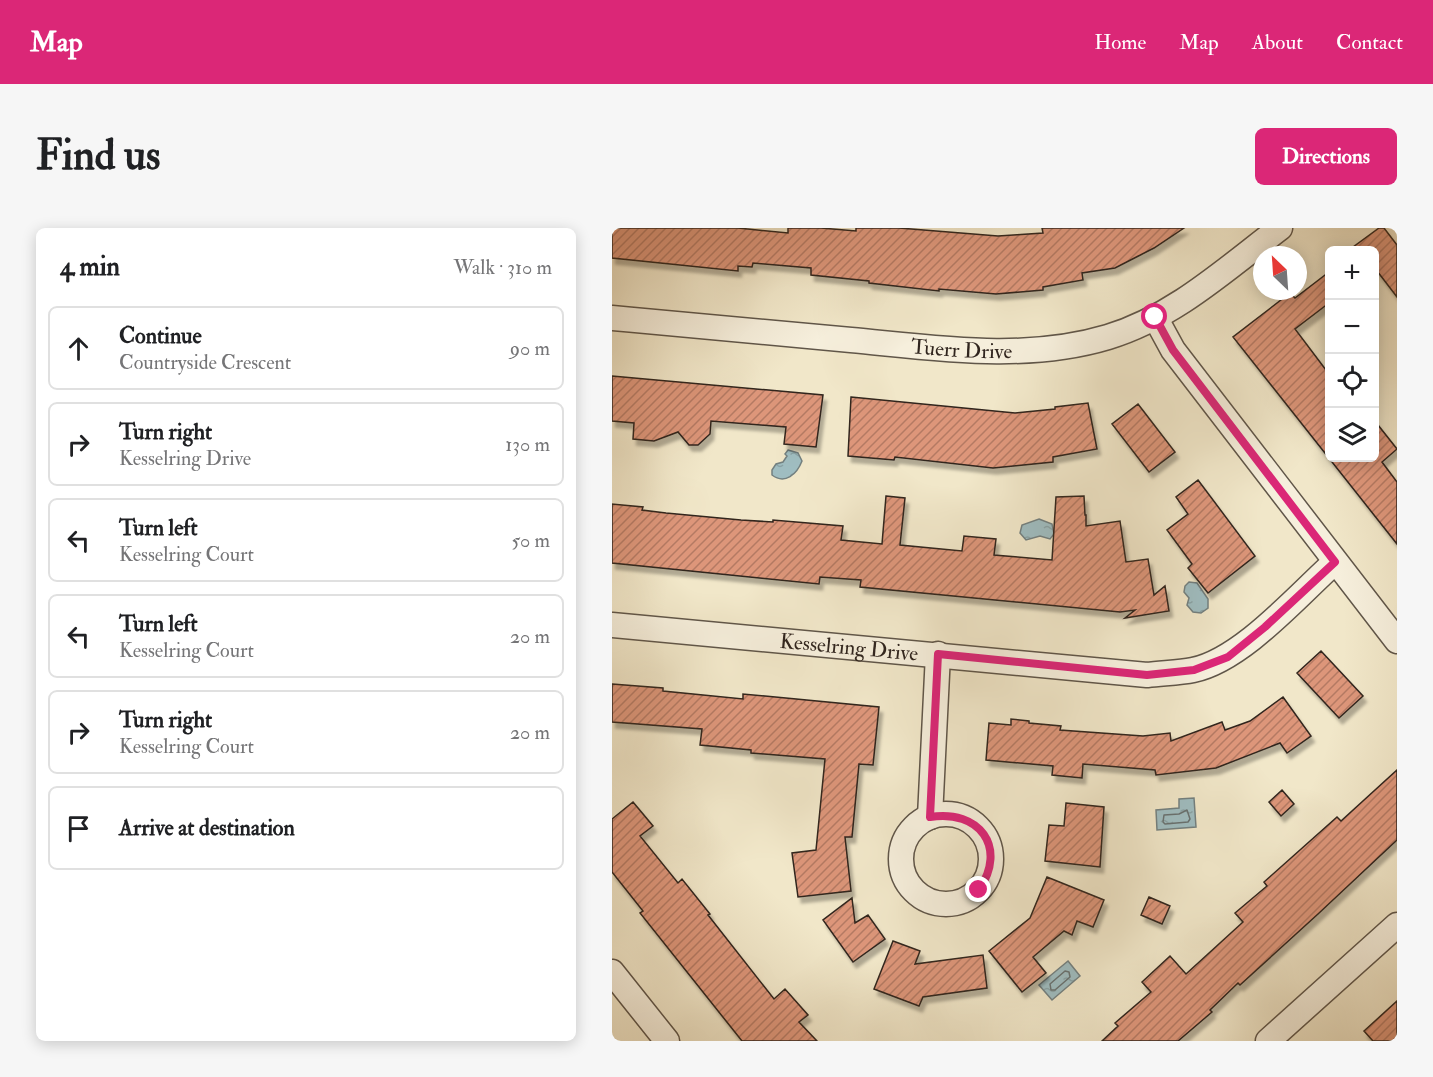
<!DOCTYPE html>
<html lang="en">
<head>
<meta charset="utf-8">
<style>
	body { margin:0; font-family:"IM FELL Double Pica",serif; background:#f6f6f6; color:#202124 }
	.controls { position:absolute; right:18px; top:18px; display:grid; overflow:hidden; border-radius:9px; box-shadow:0 3px 15px #0003 }
	.controls button { width:54px; height:54px; display:grid; place-items:center; padding:0; border:0; border-bottom:2px solid #e0e0e0; background:#fff; color:#202124; font:30px sans-serif }
	.compass { position:absolute; left:641px; top:18px; width:54px; height:54px; border-radius:50%; background:#fff; box-shadow:0 3px 15px #0003; rotate:335deg }
	.stop { position:absolute; width:18px; height:18px; margin:-14px; border:4px solid #db2777; border-radius:50%; background:#fff }
	.stop.end { background:#db2777; border-color:#fff; box-shadow:0 2px 6px #0008 }
	.list { margin:0; padding:0; list-style:none }
	h2 { display:flex; justify-content:space-between; align-items:center; height:78px; margin:0; padding:0 24px; font-size:26px }
	h2 small { font-size:20px; font-weight:400; color:#757577 }
	.list li { display:grid; grid-template-columns:39px 1fr auto; gap:18px; align-items:center; box-sizing:border-box; height:84px; margin:0 12px 12px; padding:0 12px; border:2px solid #e0e0e0; border-radius:9px }
	.list b { display:block; font-size:22px; white-space:nowrap }
	.list p { margin:0; font-size:20px; white-space:nowrap; color:#757577 }
	.list em { font-size:20px; font-style:normal; color:#757577 }
	.icon { flex:none; width:33px; height:33px; fill:none; stroke:currentColor; stroke-width:2; stroke-linecap:round; stroke-linejoin:round }
	.map { position:relative; flex:none; width:785px; height:813px; overflow:hidden; border-radius:9px }
	header { display:flex; align-items:center; gap:36px; box-sizing:border-box; height:84px; padding:0 30px; background:#db2777; color:#fff }
	header strong { font-size:28px }
	nav { display:flex; gap:33px; margin-inline-start:auto; font-size:21px }
	.intro { display:flex; align-items:center; justify-content:space-between; box-sizing:border-box; height:144px; padding:0 36px }
	h1 { margin:0; font-size:42px }
	.button { padding:15px 27px; border-radius:9px; background:#db2777; color:#fff; font-size:21px; font-weight:700 }
	main { display:flex; gap:36px; padding:0 36px }
	aside { flex:1; background:#fff; border-radius:9px; box-shadow:0 3px 15px #0003 }
	.map>svg:first-child { display:block }
	.water { fill:url(#water-ripples); stroke:#738080; stroke-width:1.5 }
	.lines { fill:none; stroke-linecap:round; stroke-linejoin:round }
	.shore { stroke:#687170; stroke-width:1.5 }
	.building { fill:url(#building-hatch); stroke:#30251e; stroke-width:1.5; filter:url(#shadow) }
	.minor-casing { stroke:#605649; stroke-width:27 }
	.minor { stroke:#f6efdc; stroke-width:24 }
	.route { stroke:#db2777; stroke-width:8 }
	.labels { text-anchor:middle; dominant-baseline:central; stroke-width:5; stroke-linejoin:round; paint-order:stroke }
	.street-label { font-size:21px; fill:#30251e; stroke:#f6efdc }
</style>
</head>
<body>
<header>
<strong>Map</strong>
<nav><a>Home</a><a>Map</a><a>About</a><a>Contact</a></nav>
</header>
<div class="intro"><h1>Find us</h1><a class="button">Directions</a></div>
<main>
<aside>
<h2>4 min<small>Walk · 310 m</small></h2>
<ul class="list">
<li><svg class="icon" aria-label="ahead" viewBox="0 0 24 24"><path d="M12 20V5M6 11l6-6 6 6"/></svg><div><b>Continue</b><p>Countryside Crescent</p></div><em>90 m</em></li>
<li><svg class="icon" aria-label="right" viewBox="0 0 24 24"><path d="M7 20v-9h11M14 6l5 5-5 5"/></svg><div><b>Turn right</b><p>Kesselring Drive</p></div><em>130 m</em></li>
<li><svg class="icon" aria-label="left" viewBox="0 0 24 24"><path d="M17 20v-9H6M10 6l-5 5 5 5"/></svg><div><b>Turn left</b><p>Kesselring Court</p></div><em>50 m</em></li>
<li><svg class="icon" aria-label="left" viewBox="0 0 24 24"><path d="M17 20v-9H6M10 6l-5 5 5 5"/></svg><div><b>Turn left</b><p>Kesselring Court</p></div><em>20 m</em></li>
<li><svg class="icon" aria-label="right" viewBox="0 0 24 24"><path d="M7 20v-9h11M14 6l5 5-5 5"/></svg><div><b>Turn right</b><p>Kesselring Court</p></div><em>20 m</em></li>
<li><svg class="icon" aria-label="arrive" viewBox="0 0 24 24"><path d="M6 21V4h12l-3 4 3 4H6"/></svg><div><b>Arrive at destination</b></div></li>
</ul>
</aside>
<div class="map">
<svg width="785" height="813" viewBox="0 0 785 813">
	<defs>
		<pattern id="water-ripples" width="26" height="14" patternUnits="userSpaceOnUse" patternTransform="scale(1.5)"><rect width="26" height="14" fill="#9fbdc1"/><path d="M2 4q2-2 4 0t4 0M15 11q2-2 4 0t4 0" fill="none" stroke="#89a2a5"/></pattern>
		<pattern id="building-hatch" width="6" height="6" patternUnits="userSpaceOnUse" patternTransform="scale(1.5)"><rect width="6" height="6" fill="#dd967a"/><path d="M-1 1l2-2M0 6l6-6M5 7l2-2" fill="none" stroke="#b47a63"/></pattern>
		<filter id="shadow"><feDropShadow dx="3.5" dy="6" stdDeviation="1.5" flood-color="#0004"/></filter>
	</defs>
	<rect width="100%" height="100%" fill="#f1e7c9"/>
	<filter id="stains"><feTurbulence type="fractalNoise" baseFrequency=".00333" numOctaves="4"/><feColorMatrix values="0 0 0 0 .2 0 0 0 0 .09 0 0 0 0 .02 0 0 0 .5 -.17"/></filter>
	<radialGradient id="worn" r=".72"><stop offset=".6" stop-color="#630" stop-opacity="0"/><stop offset="1" stop-color="#630" stop-opacity=".3"/></radialGradient>
	<path class="water" d="M 176,222 L 186,225 L 190,233 C 185,246 173,257 160,247 L 160,242 L 164,236 L 171,234 L 175,228 L 173,226 Z
		M 427,291 L 440,296 L 442,306 L 438,311 L 428,308 L 414,312 L 408,305 L 410,297 Z
		M 577,354 L 585,355 L 596,371 L 596,380 L 589,385 L 581,384 L 575,377 L 577,370 L 572,364 L 573,358 Z
		M 582,570 L 584,599 L 545,602 L 544,582 L 567,580 L 567,571 Z
		M 456,733 L 468,748 L 440,772 L 427,757 Z"/>
	<g class="lines">
		<path class="shore" d="M 575,582 L 578,591 L 576,594 L 553,596 L 551,594 L 552,587 L 567,586 Z
			M 453,743 L 457,744 L 458,749 L 443,762 L 439,762 L 438,756 Z"/>
	</g>
	<path class="building" d="M 0,0 L 126,0 L 176,5 L 176,0 L 209,0 L 244,3 L 244,0 L 287,0 L 386,8 L 431,5 L 430,0 L 572,0 L 542,20 L 503,40 L 470,45 L 471,52 L 431,59 L 431,62 L 384,66 L 327,61 L 327,63 L 257,55 L 257,53 L 199,47 L 199,40 L 141,35 L 140,39 L 126,38 L 126,43 L 0,30 Z
		M 767,0 L 772,0 L 785,17 L 785,69 L 762,39 L 762,22 L 737,22 Z
		M 717,44 L 717,75 L 683,101 L 717,146 L 717,230 L 762,230 L 762,192 L 785,221 L 770,234 L 785,254 L 785,316 L 621,109 L 678,65 L 683,70 Z
		M 0,148 L 211,167 L 204,219 L 172,216 L 174,199 L 99,193 L 98,206 L 86,217 L 77,217 L 66,204 L 42,213 L 21,211 L 22,195 L 0,193 Z
		M 239,169 L 403,185 L 443,181 L 443,179 L 476,175 L 485,221 L 441,229 L 441,234 L 381,240 L 283,229 L 282,232 L 236,228 Z
		M 526,176 L 563,224 L 537,244 L 500,196 Z
		M 586,252 L 643,328 L 596,365 L 576,340 L 580,336 L 555,302 L 576,286 L 564,269 Z
		M 274,268 L 293,270 L 288,317 L 350,323 L 352,308 L 384,311 L 382,327 L 440,332 L 444,269 L 472,268 L 473,287 L 474,287 L 474,298 L 508,293 L 514,334 L 536,331 L 542,367 L 553,358 L 557,383 L 513,390 L 523,382 L 508,384 L 248,359 L 249,352 L 208,349 L 207,356 L 0,335 L 0,276 L 31,279 L 30,282 L 54,285 L 129,292 L 161,294 L 161,292 L 231,298 L 229,312 L 270,316 Z
		M 709,423 L 751,468 L 727,490 L 685,445 Z
		M 0,456 L 51,460 L 51,463 L 131,471 L 131,466 L 267,479 L 261,537 L 247,536 L 240,609 L 233,609 L 239,663 L 186,669 L 180,625 L 204,622 L 213,531 L 139,525 L 139,522 L 88,517 L 90,501 L 0,494 Z
		M 671,469 L 699,508 L 675,525 L 668,515 L 604,540 L 544,547 L 543,542 L 471,536 L 470,550 L 440,547 L 441,538 L 374,532 L 377,495 L 399,497 L 399,491 L 417,493 L 417,495 L 449,498 L 448,502 L 531,508 L 558,505 L 559,513 L 610,494 L 613,502 L 638,493 Z
		M 785,542 L 785,612 L 706,686 L 628,757 L 626,755 L 598,782 L 600,784 L 566,813 L 490,813 L 506,798 L 503,795 L 539,764 L 530,754 L 558,728 L 574,746 L 631,694 L 623,685 L 655,658 L 652,654 L 725,589 L 729,593 Z
		M 670,562 L 682,576 L 669,588 L 657,574 Z
		M 21,574 L 41,598 L 28,608 L 66,655 L 70,651 L 98,686 L 96,687 L 162,771 L 173,761 L 196,787 L 187,794 L 205,813 L 130,813 L 28,685 L 31,683 L 0,644 L 0,591 Z
		M 454,575 L 492,579 L 488,639 L 433,633 L 437,597 L 452,598 Z
		M 435,649 L 492,672 L 481,699 L 465,693 L 460,707 L 452,703 L 421,729 L 434,745 L 410,764 L 377,723 L 418,690 Z
		M 537,669 L 558,678 L 550,696 L 529,687 Z
		M 240,670 L 243,695 L 256,687 L 273,711 L 241,734 L 211,692 Z
		M 281,713 L 308,723 L 303,736 L 371,727 L 375,760 L 311,769 L 307,778 L 262,761 Z
		M 785,773 L 785,813 L 761,813 L 752,803 Z"/>
	<g class="lines">
		<defs>
			<g id="minor">
				<path d="M 543,89 L 561,122 L 785,413"/>
				<path id="s1" d="M 0,90 C 80,97 160,105 239,112 C 324,120 413,134 496,109 C 562,89 614,41 668,0"/>
				<path id="s2" d="M 0,397 L 535,447 C 550,445 567,445 581,442 C 630,432 686,367 723,334"/>
				<circle cx="334" cy="631" r="45"/>
				<path d="M 318,589 L 326,426"/>
				<path d="M 0,744 L 55,813"/>
				<path d="M 656,813 L 785,697"/>
			</g>
		</defs>
		<use href="#minor" class="minor-casing"/>
		<use href="#minor" class="minor"/>
	</g>
	<g class="lines">
		<path class="route" d="M 367,662 C 396,619 367,581 318,589 L 326,426 L 535,447 L 582,442 L 616,429 L 653,399 L 723,334 L 561,122 L 543,89"/>
	</g>
	<g class="labels">
		<g class="street-label">
			<text stroke="none"><textPath href="#s1" startOffset="351">Tuerr Drive</textPath></text>
			<text stroke="none"><textPath href="#s2" startOffset="238">Kesselring Drive</textPath></text>
		</g>
	</g>
	<rect width="100%" height="100%" filter="url(#stains)"/>
	<rect width="100%" height="100%" fill="url(#worn)"/>
</svg>
<div class="controls">
<button>+</button>
<button>−</button>
<button><svg class="icon" aria-label="locate" viewBox="0 0 24 24"><circle cx="12" cy="12" r="6"/><path d="M12 2v4M12 18v4M2 12h4M18 12h4"/></svg></button>
<button><svg class="icon" aria-label="layers" viewBox="0 0 24 24"><path d="M12 4l9 5-9 5-9-5zM3 14l9 5 9-5"/></svg></button>
</div>
<svg class="compass" viewBox="-18 -18 36 36"><path d="M0-13l5 13h-10z" fill="#e53935"/><path d="M0 13l5-13h-10z" fill="#757577"/></svg>
<div class="stop" style="left:543px;top:89px"></div>
<div class="stop end" style="left:367px;top:662px"></div>
</div>
</main>
</body>
</html>
